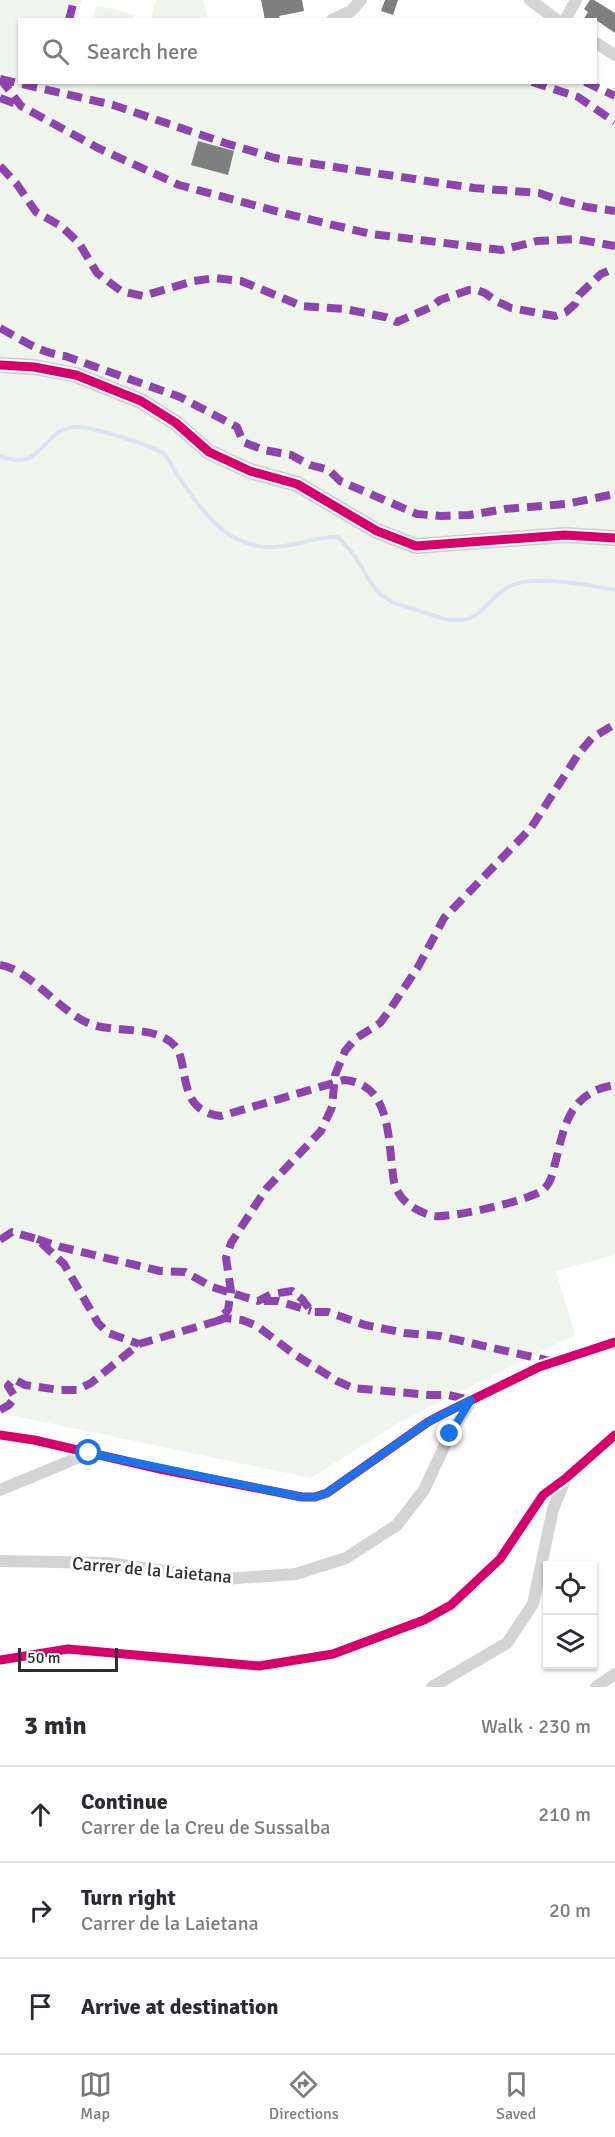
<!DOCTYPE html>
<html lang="en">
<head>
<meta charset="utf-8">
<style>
	body { margin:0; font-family:Signika,sans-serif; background:#f7f7f7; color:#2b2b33 }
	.controls { position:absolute; right:18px; bottom:18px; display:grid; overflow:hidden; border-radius:0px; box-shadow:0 2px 4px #0004 }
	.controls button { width:54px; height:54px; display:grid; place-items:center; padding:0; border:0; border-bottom:2px solid #e1e1e2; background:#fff; color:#2b2b33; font:30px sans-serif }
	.scale { position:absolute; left:18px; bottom:15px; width:100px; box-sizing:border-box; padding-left:6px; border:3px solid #2f2f2f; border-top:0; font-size:16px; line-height:21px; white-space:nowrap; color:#2f2f2f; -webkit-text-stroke:4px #fff; paint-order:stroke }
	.stop { position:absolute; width:18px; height:18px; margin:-14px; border:4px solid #1a73e8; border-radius:50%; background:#fff }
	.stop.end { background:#1a73e8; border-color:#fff; box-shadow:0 2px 6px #0008 }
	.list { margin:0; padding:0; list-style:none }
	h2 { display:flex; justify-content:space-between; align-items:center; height:78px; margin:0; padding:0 24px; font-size:26px }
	h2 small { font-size:20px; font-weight:400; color:#7c7c81 }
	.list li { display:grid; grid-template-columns:39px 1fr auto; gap:18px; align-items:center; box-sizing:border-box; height:96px; padding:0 24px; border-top:2px solid #e1e1e2 }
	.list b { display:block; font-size:22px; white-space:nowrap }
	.list p { margin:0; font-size:20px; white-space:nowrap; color:#7c7c81 }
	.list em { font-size:20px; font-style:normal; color:#7c7c81 }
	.icon { flex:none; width:33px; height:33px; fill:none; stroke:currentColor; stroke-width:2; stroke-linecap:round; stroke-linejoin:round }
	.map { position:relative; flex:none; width:615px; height:1687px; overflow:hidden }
	.search { position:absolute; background:#fff; box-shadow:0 2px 4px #0004; left:18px; right:18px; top:18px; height:66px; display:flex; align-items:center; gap:15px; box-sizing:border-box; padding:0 21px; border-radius:0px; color:#7c7c81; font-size:22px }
	.sheet { height:366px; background:#fff }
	nav { display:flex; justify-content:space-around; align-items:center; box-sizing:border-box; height:84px; border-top:2px solid #e1e1e2; background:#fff; font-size:16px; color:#7c7c81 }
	nav a { display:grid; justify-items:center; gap:3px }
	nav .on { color:#787878 }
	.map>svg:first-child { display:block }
	.green { fill:#eff5ec }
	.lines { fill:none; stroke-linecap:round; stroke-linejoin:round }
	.stream { stroke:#d9e3f1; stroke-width:4 }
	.building { fill:#7f7f7f }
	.street { stroke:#d4d4d4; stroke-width:12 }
	.secondary { stroke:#cdcdcd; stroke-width:16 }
	.quiet { stroke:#8e44ad; stroke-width:8; stroke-dasharray:15 8; stroke-linecap:butt }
	.cycleway-casing { stroke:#fff; stroke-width:13 }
	.cycleway { stroke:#d6006c; stroke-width:9 }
	.route { stroke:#1a73e8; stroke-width:8 }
	.labels { text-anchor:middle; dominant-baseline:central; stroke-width:6; stroke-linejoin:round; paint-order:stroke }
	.street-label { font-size:18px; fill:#2f2f2f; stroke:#fff }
</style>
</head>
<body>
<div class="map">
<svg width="615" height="1687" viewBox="0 0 615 1687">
	<rect width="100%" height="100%" fill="#fff"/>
	<path class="green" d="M 0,0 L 82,0 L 77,19 L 20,20 L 20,82 L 512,82 L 582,87 L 615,98 L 615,1255 L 556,1271 L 575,1335 L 400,1422 L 311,1478 L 0,1413 Z
		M 156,0 L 203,0 L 208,19 L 151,19 Z
		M 97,5 L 135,15 L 134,19 L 92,19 Z"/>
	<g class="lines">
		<path class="stream" d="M 0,456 C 52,476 37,413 96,430 C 111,434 155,446 165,455 C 170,460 173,469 177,475 C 200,507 222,544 266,547 C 291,549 314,536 338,537 L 355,556 L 369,580 L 379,593 L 394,603 L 445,619 C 486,626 484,596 513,585 C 536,575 590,585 615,590"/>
	</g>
	<path class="building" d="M 261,0 L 302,0 L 304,11 L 279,16 L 280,20 L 265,20 Z
		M 385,0 L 398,0 L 393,15 L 381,11 Z
		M 590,0 L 594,0 L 615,13 L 615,33 L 596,20 L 583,20 L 588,12 L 584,9 Z
		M 198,141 L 234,151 L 228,175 L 191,165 Z"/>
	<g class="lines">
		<path class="street" d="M 530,0 L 557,20
			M 332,20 L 351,11 L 361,0
			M 565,20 L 576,0
			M 596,43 L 615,55
			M 0,1435 L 34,1440 L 160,1469 L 302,1497 L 315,1497 L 327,1493 L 428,1422 L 443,1414 L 539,1367 L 615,1342
			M 0,1490 L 89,1453
			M 0,1561 L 108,1563 L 225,1579 L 296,1574 L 346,1558 L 397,1525 L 424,1490 L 450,1434 L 472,1400
			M 0,1660 L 68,1649 L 259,1666 L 333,1654 L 424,1620 L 451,1605 L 500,1559 L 543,1495 L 566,1478 L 615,1435
			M 432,1687 L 507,1643 L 533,1604 L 553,1509 L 565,1480
			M 596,1687 L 615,1674"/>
		<path class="secondary" d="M 0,365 L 34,367 L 76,375 L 141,401 L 176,423 L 209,452 L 250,471 L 297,484 L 377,531 L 416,546 L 565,535 L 615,538"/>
		<path class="quiet" d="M 69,20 L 74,0
			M 0,78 L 21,106 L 98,148 L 179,185 L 283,213 L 371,234 L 502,250 L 537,241 L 576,239 L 615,246
			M 0,79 L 113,105 L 225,143 L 275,158 L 474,188 L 539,193 L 556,199 L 587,207 L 615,211
			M 532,82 L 578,97 L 615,122
			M 585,82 L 615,96
			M 0,98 L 21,106
			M 0,166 L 16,183 L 36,212 L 61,226 L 79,243 L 97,273 L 121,291 L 143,296 L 194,281 L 215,278 L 241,281 L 302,306 L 345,309 L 385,317 L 397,322 L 431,307 L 440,300 L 469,290 L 477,290 L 485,293 L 496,301 L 511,308 L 555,316 L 566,312 L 575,304 L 579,295 L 601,274 L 615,268
			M 0,328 C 22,340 40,353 65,356 L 180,397 L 237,427 L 243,442 L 264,450 L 291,455 L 310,465 L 329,470 L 340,481 L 417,514 L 441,516 L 469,515 L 505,509 L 566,504 L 615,494
			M 0,965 C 29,969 58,1010 88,1023 C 113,1034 156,1024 175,1046 C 179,1050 181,1058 182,1063 C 187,1091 189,1112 221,1116 L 344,1080 C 388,1083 388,1132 392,1166 C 393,1174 393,1184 398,1192 C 404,1204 421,1214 435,1216 C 452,1218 533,1200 544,1189 C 552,1182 553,1170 556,1160 C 565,1122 571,1092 615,1085
			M 37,1239 L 61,1247 L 160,1271 L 185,1272 L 212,1287 L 258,1301 L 272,1294 L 292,1291 L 302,1299 L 312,1312 L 328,1312 L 365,1325 L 405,1333 L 440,1336 L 550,1361
			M 0,1240 L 12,1232 L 37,1239 L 64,1264 L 98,1323 L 108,1333 L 139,1344
			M 264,1301 L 278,1301 L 311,1311
			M 217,1321 L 225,1318 L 242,1320 L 257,1326 L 294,1354 L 337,1381 L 353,1388 L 430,1395 L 448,1395 L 471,1400
			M 0,1410 L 9,1405 L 15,1397 L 8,1386 L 14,1379 L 25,1385 L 60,1390 L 77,1390 L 91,1383 L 139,1344 L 217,1321 L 228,1310 L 231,1291 L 226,1258 L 231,1243 L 266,1189 L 321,1131 L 332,1107 L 335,1075 L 345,1051 L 355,1039 L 380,1023 L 389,1011 L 418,967 L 444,918 L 531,828 L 579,753 L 592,738 L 615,724"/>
		<defs>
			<path id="cycleway" d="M 0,365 L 34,367 L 76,375 L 141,401 L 176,423 L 209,452 L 250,471 L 297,484 L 377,531 L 416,546 L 565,535 L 615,538
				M 0,1435 L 34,1440 L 160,1469 L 302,1497 L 315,1497 L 327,1493 L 428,1422 L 443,1414 L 539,1367 L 615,1342
				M 0,1660 L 68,1649 L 259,1666 L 333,1654 L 424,1620 L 451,1605 L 500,1559 L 543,1495 L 566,1478 L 615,1435"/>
		</defs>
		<use href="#cycleway" class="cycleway-casing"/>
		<use href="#cycleway" class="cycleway"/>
	</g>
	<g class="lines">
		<path class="route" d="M 89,1453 L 302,1497 L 315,1497 L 327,1493 L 428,1422 L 471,1400 L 450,1434"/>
	</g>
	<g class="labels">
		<g class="street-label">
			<text transform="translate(152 1570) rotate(5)">Carrer de la Laietana</text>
		</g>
	</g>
</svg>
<div class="controls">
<button><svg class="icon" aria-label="locate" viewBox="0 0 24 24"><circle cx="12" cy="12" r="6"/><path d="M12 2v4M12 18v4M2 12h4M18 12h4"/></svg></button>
<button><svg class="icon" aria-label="layers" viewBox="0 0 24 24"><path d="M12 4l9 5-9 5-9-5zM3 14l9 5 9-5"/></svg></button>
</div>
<div class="scale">50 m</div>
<div class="stop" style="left:89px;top:1453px"></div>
<div class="stop end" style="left:450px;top:1434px"></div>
<div class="search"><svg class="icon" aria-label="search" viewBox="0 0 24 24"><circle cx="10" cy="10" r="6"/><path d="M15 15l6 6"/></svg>Search here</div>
</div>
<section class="sheet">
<h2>3 min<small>Walk · 230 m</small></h2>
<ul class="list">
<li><svg class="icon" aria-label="ahead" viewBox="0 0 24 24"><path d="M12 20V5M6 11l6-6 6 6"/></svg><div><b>Continue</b><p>Carrer de la Creu de Sussalba</p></div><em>210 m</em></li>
<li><svg class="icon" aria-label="right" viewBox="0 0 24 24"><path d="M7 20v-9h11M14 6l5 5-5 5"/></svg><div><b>Turn right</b><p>Carrer de la Laietana</p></div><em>20 m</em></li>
<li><svg class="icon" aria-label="arrive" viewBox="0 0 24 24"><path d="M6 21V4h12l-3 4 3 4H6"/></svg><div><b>Arrive at destination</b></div></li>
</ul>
</section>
<nav>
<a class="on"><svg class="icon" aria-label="map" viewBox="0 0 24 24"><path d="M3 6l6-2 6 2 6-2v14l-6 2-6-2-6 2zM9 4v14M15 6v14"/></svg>Map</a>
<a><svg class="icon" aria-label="directions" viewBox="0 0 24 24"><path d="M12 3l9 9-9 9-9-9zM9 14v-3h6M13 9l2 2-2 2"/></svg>Directions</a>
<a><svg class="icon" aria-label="saved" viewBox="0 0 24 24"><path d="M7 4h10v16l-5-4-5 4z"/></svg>Saved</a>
</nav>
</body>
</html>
